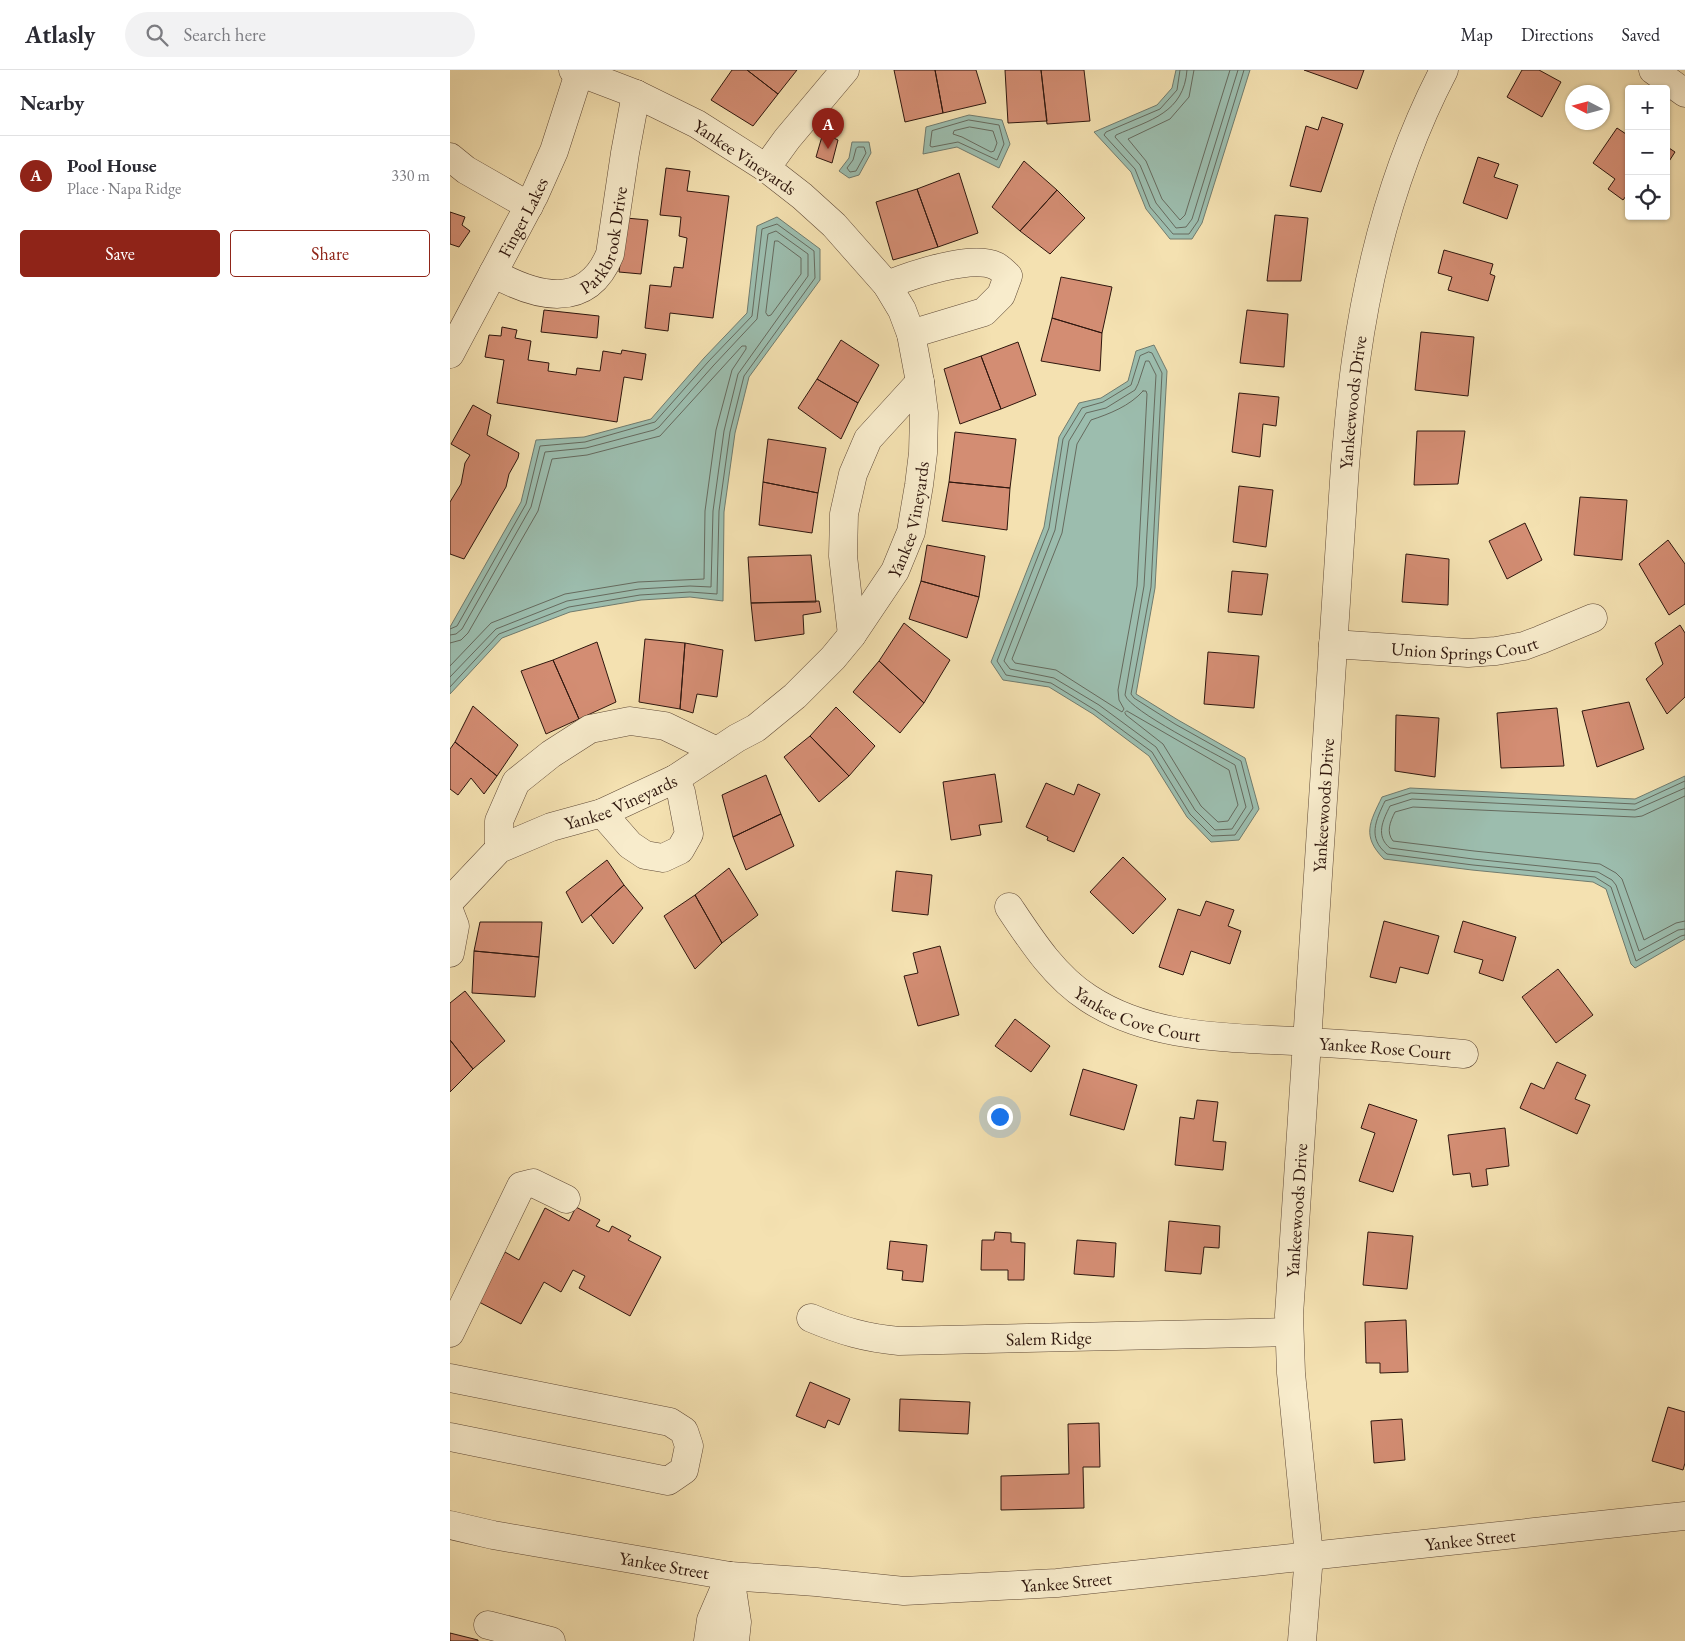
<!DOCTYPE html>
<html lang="en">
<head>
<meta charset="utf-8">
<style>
	body { margin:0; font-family:"EB Garamond",serif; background:#f2f2f3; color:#2b2b33 }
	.controls { position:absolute; right:15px; top:15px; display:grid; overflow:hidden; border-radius:5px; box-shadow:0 1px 4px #0004 }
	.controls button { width:45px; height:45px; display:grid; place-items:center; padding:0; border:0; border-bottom:1px solid #e1e1e2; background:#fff; color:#2b2b33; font:25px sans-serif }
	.compass { position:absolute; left:1115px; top:15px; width:45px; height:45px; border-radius:50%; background:#fff; box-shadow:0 1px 4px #0004; rotate:276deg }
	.you { position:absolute; left:549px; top:1046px; width:18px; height:18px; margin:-12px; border:4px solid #fff; border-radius:50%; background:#1a73e8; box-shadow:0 0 0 8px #1a73e833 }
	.badge { display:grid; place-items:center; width:32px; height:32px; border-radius:50%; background:#8f2418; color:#fff; font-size:16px; font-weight:700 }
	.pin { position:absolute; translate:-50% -41px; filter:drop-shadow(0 1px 2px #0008) }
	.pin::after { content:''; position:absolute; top:26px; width:18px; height:15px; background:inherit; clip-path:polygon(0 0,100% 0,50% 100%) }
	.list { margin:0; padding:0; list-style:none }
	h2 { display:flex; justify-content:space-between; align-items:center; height:65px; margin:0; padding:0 20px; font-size:21px }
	h2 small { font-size:16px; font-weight:400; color:#7c7c81 }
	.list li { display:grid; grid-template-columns:32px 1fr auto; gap:15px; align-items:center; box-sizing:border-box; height:80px; padding:0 20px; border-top:1px solid #e1e1e2 }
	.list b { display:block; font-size:19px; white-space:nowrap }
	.list p { margin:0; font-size:16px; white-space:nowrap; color:#7c7c81 }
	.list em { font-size:16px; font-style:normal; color:#7c7c81 }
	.actions { display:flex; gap:10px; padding:15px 20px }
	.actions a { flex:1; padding:11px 0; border:1px solid #8f2418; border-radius:5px; text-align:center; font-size:18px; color:#8f2418 }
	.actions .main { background:#8f2418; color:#fff }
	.icon { flex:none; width:28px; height:28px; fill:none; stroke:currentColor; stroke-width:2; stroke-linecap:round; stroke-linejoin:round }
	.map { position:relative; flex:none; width:1235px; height:1571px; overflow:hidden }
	header { display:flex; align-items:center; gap:30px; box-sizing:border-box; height:70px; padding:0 25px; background:#fff; border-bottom:1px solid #e1e1e2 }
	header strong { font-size:24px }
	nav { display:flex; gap:28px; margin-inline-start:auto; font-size:18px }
	.search { width:350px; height:45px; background:#f2f2f3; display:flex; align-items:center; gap:12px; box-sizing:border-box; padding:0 18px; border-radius:28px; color:#7c7c81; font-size:19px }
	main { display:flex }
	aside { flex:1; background:#fff }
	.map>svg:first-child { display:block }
	.water { fill:#9cbdae; stroke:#707b6e }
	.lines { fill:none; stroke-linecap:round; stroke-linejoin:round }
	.shore { stroke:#666a5e; stroke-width:1 }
	.building { fill:#d38d73; stroke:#2f170e }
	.minor-casing { stroke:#604a37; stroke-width:29 }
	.minor { stroke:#f8eccc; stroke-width:28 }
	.labels { text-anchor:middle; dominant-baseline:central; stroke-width:5; stroke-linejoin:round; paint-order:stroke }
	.street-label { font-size:18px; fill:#2f170e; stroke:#f8eccc }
</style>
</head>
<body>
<header>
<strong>Atlasly</strong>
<div class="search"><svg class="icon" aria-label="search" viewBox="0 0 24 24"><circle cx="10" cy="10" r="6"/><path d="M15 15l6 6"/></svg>Search here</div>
<nav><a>Map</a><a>Directions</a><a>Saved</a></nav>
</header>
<main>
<aside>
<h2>Nearby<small></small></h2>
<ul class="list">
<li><span class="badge">A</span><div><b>Pool House</b><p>Place · Napa Ridge</p></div><em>330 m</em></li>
</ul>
<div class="actions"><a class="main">Save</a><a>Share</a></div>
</aside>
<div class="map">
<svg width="1235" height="1571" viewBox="0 0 1235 1571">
	<rect width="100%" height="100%" fill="#f4e1b1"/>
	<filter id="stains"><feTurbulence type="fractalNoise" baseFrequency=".004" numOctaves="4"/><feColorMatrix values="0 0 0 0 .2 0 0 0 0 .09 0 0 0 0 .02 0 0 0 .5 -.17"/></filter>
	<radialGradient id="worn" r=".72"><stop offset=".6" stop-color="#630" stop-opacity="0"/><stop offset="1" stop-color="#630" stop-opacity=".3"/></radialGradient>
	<path class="water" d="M 726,0 L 800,0 L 752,153 L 742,169 L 720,169 L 696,139 L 681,102 L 644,62 L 707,35 L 722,18 Z
		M 519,45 L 552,50 L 560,74 L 549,98 L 507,77 L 473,84 L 476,57 Z
		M 402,72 L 419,72 L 421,83 L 409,105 L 399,108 L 389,101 L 399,88 Z
		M 327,147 L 370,179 L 370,210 L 299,307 L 285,363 L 274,442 L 273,531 L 240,527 L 191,530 L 120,542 L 52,568 L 0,624 L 0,557 L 71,432 L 86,370 L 134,367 L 201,349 L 254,288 L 297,243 L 307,156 Z
		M 704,275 L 717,301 L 705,518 L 686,624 L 728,650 L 795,688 L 809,739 L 789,770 L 761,772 L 737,747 L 699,686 L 643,644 L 599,617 L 553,610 L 541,592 L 594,457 L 609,367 L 629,333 L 651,328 L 678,311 L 686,281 Z
		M 1235,706 L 1235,869 L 1185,898 L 1181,894 L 1156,819 L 1143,812 L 1022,800 L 934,789 C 911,766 920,752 932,727 L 960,718 L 1185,729 Z"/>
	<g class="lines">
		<path class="shore" d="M 730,0 L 727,20 L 710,39 L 656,62 L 654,65 L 685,99 L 700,137 L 723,164 L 739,164 L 748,151 L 794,0
			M 737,0 C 734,43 700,50 666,65 L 665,67 L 690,95 L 706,133 L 726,158 L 736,157 L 742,149 L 788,0
			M 744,0 L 739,27 L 720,49 L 678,69 L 696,91 L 712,129 L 730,150 L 735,145 L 780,0
			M 519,50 L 549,55 L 554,74 L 547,90 L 508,72 L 482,77 L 480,76 L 482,61 Z
			M 520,57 L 543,61 L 547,73 L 544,81 L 541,82 L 512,67 L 503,64 L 504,61 Z
			M 408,77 L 414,77 L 416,83 L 406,101 L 400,102 L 397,98 L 403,90 L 406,79 Z
			M 325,171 L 328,171 L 351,188 L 351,204 L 321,245 L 318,246 L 316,243 Z
			M 699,282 L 702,283 L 712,303 L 701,517 L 681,624 L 684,628 L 725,654 L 791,691 L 803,738 L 785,765 L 762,766 L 740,744 L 702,682 L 645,640 L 601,613 L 556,605 L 547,591 L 599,458 L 613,369 L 632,338 L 653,332 L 681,315 L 690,286 Z
			M 696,291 L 699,291 L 706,305 L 694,516 L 675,625 C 680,641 766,684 785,695 L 796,737 L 782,759 L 765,760 L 745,740 L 706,677 L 649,635 L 604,608 L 560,599 L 554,591 L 605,460 L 619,371 L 636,343 L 656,338 L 685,320 L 688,314 Z
			M 693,321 L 696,321 L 697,324 L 687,516 L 668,620 L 669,630 L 674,639 L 672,642 L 606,600 L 565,593 L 562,589 L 612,463 L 627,374 L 641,350 C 659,344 680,336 693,321 Z
			M 0,559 L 7,556 L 76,434 L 90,376 L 135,372 L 205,352 L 258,292 L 302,246 L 312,159 L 327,154 L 364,181 L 365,208 L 294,306 L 280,362 L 269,441 L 267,524 L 240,522 L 190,525 L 119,537 L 49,564 L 0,617
			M 0,565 L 6,564 L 12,559 L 81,437 L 95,382 L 136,378 L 204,360 L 209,357 L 263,296 L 307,249 L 318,164 L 326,161 L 358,184 L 358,206 L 288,304 L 274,361 L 263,441 L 261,517 L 240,516 L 189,519 L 117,531 L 46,559 L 0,607
			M 0,573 L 11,570 L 18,563 L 88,441 L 102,389 L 137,385 L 210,366 L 292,276 L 296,276 L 296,279 L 282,300 L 266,360 L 255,441 L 254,509 L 188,512 L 115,524 L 41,553 L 0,596
			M 677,641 L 779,700 L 788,735 L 778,751 L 768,752 L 751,736 L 713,674 L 676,645 L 675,643 Z
			M 1235,711 L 1185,734 L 961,723 L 935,731 C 926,750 917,768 937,784 L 1023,795 L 1145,807 L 1161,817 L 1186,891 L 1231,866 L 1235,865
			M 1235,718 L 1185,740 L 962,729 L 940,736 C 933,750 925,766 940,778 L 1023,789 L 1148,802 L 1162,810 L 1166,815 L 1189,881 L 1228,860 L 1235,859
			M 1235,726 L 1192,746 L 1185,747 L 963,737 L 945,742 C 940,752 936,762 943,771 L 1024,781 L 1150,794 L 1166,803 L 1172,809 L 1194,870 L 1226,853 L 1235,851"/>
	</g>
	<path class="building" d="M 282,0 L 297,0 L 328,24 L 303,56 L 261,30 Z
		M 297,0 L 347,0 L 328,24 Z
		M 444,0 L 485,0 L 493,43 L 455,52 Z
		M 485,0 L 526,0 L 536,33 L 493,43 Z
		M 555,0 L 591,0 L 597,51 L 558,53 Z
		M 591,0 L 634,0 L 640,51 L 597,54 Z
		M 854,0 L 914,0 L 907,19 Z
		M 1072,0 L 1089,0 L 1111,12 L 1092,47 L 1057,27 Z
		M 872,47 L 893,54 L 871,122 L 840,116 L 856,56 L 868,60 Z
		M 1167,58 L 1179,66 L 1179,122 L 1173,130 L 1158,119 L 1165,109 L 1143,93 Z
		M 373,63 L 388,70 L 382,93 L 366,87 Z
		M 1216,76 L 1225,82 L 1216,96 Z
		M 1028,87 L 1049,94 L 1044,107 L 1068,115 L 1057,149 L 1013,133 Z
		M 574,91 L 607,120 L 570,161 L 542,137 Z
		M 216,98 L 240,101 L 237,121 L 279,126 L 263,248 L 220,243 L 218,261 L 195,258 L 200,215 L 221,217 L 224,197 L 233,198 L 237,168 L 229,166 L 231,147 L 210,145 Z
		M 509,103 L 528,163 L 488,177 L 467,119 Z
		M 467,119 L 488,177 L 443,190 L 426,132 Z
		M 607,120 L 635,148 L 600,184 L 570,161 Z
		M 0,142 L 15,147 L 12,155 L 20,161 L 9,177 L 0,174 Z
		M 825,145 L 858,148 L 851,211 L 817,211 Z
		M 176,148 L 198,150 L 191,204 L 169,202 Z
		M 994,180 L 1043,194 L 1040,204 L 1045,206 L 1038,231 L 998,220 L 1002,207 L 988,203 Z
		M 611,207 L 662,217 L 652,263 L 602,248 Z
		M 94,240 L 149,246 L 147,268 L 91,262 Z
		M 797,240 L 838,244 L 834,297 L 790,293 Z
		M 602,248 L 652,263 L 650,301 L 591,291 Z
		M 52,257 L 67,260 L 65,268 L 81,271 L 78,290 L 99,293 L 98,301 L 126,305 L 127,298 L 150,301 L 153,281 L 171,284 L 172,280 L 196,284 L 192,310 L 174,307 L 167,352 L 47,333 L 54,290 L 35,287 L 39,265 L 51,266 Z
		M 971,262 L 1024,267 L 1018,326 L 965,320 Z
		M 391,270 L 429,295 L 408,333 L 367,309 Z
		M 568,272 L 586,325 L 551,339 L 531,286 Z
		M 531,286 L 551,339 L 510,354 L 494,299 Z
		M 367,309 L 408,333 L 391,369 L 348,338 Z
		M 789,323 L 829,327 L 826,356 L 813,354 L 810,387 L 782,382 Z
		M 23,335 L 41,345 L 37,365 L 69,383 L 68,388 L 59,404 L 56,417 L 14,489 L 0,484 L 0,432 L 11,414 L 15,393 L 20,385 L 1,374 Z
		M 967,361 L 1015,361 L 1008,414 L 964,415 Z
		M 505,362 L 566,369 L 560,418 L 499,412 Z
		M 318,369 L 376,378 L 368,423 L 313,412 Z
		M 313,412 L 368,423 L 362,463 L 309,455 Z
		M 499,412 L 560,418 L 557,460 L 492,451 Z
		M 789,416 L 823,420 L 816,477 L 783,472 Z
		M 1130,427 L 1177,430 L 1172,490 L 1124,485 Z
		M 1075,453 L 1092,490 L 1057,509 L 1039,471 Z
		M 1218,470 L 1235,494 L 1235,534 L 1219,545 L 1189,494 Z
		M 477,475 L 535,486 L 529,527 L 471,511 Z
		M 956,484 L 999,489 L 998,535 L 952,532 Z
		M 361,485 L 366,532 L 301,533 L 298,487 Z
		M 782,501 L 818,504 L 812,545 L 778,542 Z
		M 471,511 L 529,527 L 517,568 L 459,549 Z
		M 369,531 L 371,542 L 353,545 L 354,564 L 305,571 L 301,533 Z
		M 454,553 L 500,590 L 474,633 L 429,591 Z
		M 1230,555 L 1235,563 L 1235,627 L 1217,644 L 1196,609 L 1213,594 L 1205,573 Z
		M 195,569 L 235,573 L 230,639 L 189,632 Z
		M 147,572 L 166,632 L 129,649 L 103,590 Z
		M 235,573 L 273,580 L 267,627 L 247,624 L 243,643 L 230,639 Z
		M 758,582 L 809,586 L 804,638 L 754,634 Z
		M 103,590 L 129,649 L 96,664 L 71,601 Z
		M 429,591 L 474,633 L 450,663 L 403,622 Z
		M 1179,632 L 1194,679 L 1147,697 L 1132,641 Z
		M 23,636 L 68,675 L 47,706 L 5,672 Z
		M 386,637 L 425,676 L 399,706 L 360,666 Z
		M 1107,638 L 1114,696 L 1051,698 L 1047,643 Z
		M 946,645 L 989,648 L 985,707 L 945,701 Z
		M 360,666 L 399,706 L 369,732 L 334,687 Z
		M 5,672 L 47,706 L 34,724 L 21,708 L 8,725 L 0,719 L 0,679 Z
		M 545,704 L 552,752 L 529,755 L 531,765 L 501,770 L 493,712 Z
		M 316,705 L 331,744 L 283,767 L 272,725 Z
		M 596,713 L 624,725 L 628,714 L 650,724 L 624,782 L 597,770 L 598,767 L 576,757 Z
		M 331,744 L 344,776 L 296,800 L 283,767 Z
		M 673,787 L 716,829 L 683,864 L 640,822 Z
		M 157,790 L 174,815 L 132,853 L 116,822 Z
		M 279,798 L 308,845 L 272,873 L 245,825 Z
		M 446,801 L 482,805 L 478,845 L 442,841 Z
		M 174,815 L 193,838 L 163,874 L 141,845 Z
		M 245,825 L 272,873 L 245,899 L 214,846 Z
		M 756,831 L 784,840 L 778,856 L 791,861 L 780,894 L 741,881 L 733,905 L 709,897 L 728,839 L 750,846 Z
		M 934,851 L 989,866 L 978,904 L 950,897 L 946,913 L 920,907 Z
		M 1013,851 L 1066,867 L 1053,911 L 1029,903 L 1033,890 L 1004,882 Z
		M 30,852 L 92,852 L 89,887 L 24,881 Z
		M 490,876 L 509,945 L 468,956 L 454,906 L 468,903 L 463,883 Z
		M 24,881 L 89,887 L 85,927 L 22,923 Z
		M 1108,899 L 1143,945 L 1106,973 L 1072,927 Z
		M 15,921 L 55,971 L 23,999 L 0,970 L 0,933 Z
		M 565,949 L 600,976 L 581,1002 L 545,976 Z
		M 0,970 L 23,999 L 0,1022 Z
		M 1107,992 L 1136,1005 L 1125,1029 L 1140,1035 L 1127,1064 L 1070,1038 L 1081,1013 L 1094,1019 Z
		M 633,999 L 687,1015 L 674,1060 L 620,1045 Z
		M 747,1030 L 768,1032 L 763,1071 L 776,1072 L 773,1100 L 725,1095 L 730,1047 L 744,1049 Z
		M 919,1034 L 967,1050 L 943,1122 L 909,1111 L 925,1063 L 911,1058 Z
		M 1055,1058 L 1059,1096 L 1036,1099 L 1038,1115 L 1022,1117 L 1020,1103 L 1003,1105 L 998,1065 Z
		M 126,1137 L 150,1150 L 146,1156 L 159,1162 L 162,1156 L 181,1166 L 178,1170 L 211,1187 L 180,1246 L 129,1218 L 135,1206 L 123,1200 L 111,1222 L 94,1212 L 71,1254 L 29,1232 L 55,1182 L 69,1190 L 95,1138 L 119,1151 Z
		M 719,1151 L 770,1156 L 769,1178 L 754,1177 L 751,1204 L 715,1201 Z
		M 545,1162 L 561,1163 L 561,1172 L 575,1173 L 574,1210 L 558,1210 L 558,1200 L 531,1200 L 532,1170 L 544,1170 Z
		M 918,1162 L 963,1166 L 957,1219 L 913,1215 Z
		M 627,1170 L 666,1173 L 664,1207 L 624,1204 Z
		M 440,1171 L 477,1175 L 473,1212 L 452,1210 L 453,1201 L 437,1199 Z
		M 956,1250 L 958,1302 L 930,1303 L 930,1293 L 916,1293 L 915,1252 Z
		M 360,1312 L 400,1329 L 389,1355 L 378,1350 L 375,1358 L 346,1346 Z
		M 450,1329 L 520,1332 L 518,1364 L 449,1361 Z
		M 1218,1337 L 1235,1342 L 1235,1393 L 1233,1400 L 1202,1391 Z
		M 952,1349 L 955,1390 L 924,1393 L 921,1351 Z
		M 649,1353 L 650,1397 L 633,1397 L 634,1438 L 551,1440 L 551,1406 L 619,1404 L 618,1354 Z
		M 0,1563 L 28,1570 L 28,1571 L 0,1571 Z"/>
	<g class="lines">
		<defs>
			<g id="minor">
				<path d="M 1203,0 L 1235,23"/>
				<path d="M 0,87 L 16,100 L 79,136"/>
				<path d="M 316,98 L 337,69 L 395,0"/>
				<path id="s1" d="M 43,203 C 86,227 137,241 160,184 L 175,83 L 186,24"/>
				<path d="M 437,215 C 462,205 522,184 546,196 C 550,198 555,203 558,206 L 551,225 L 534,242 L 461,264"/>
				<path id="s2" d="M 0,284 L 84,126 L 104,81 L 130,0"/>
				<path d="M 402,565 L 393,486 L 394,444 L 403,404 L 418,369 L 470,312"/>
				<path id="s3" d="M 883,574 L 1018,583 L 1046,581 L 1074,576 L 1090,570 L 1143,548"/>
				<path d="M 152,743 L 180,775 L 195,785 L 213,788 L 230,780 L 239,764 L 231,722 L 225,709"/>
				<path d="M 49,779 L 49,751 L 66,712 L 101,684 L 140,659 L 180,651 L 215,656 L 267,681"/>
				<path id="s4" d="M 0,831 L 49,779 L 101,757 L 152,743 L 225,709 L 287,668 L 306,658 L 345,626 L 383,588 L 402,565 L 445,501 L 461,462 L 469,415 L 473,383 L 474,343 L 470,312 L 461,264 L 452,240 L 437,215 L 384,155 L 352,126 L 316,98 L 247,54 L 186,24 L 123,0"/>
				<path id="s5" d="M 559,837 C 581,870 604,906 638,928 C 703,971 784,967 859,972 C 911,975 962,979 1014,984"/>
				<path d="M 0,843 L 5,856 L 0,883"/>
				<path id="s6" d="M 361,1248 C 392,1261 416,1268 449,1271 L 839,1262"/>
				<path d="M 0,1263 L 71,1116 L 83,1113 L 116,1129"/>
				<path d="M 0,1308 L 220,1352 L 234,1361 L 239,1376 L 234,1400 L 218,1411 L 0,1367"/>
				<path id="s7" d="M 0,1455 L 43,1465 L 280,1506 L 366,1512 L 454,1521 L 607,1513 L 1235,1446"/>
				<path d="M 280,1506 L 287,1552 L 285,1571"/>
				<path d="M 38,1555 L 101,1571"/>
				<path d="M 258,1571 L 261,1550 L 280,1506"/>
				<path id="s8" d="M 852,1571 L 859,1486 L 841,1303 L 839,1245 L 895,396 C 898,360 901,325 906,290 C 920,189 947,90 994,0"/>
			</g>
		</defs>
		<use href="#minor" class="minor-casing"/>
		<use href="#minor" class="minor"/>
	</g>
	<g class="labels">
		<g class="street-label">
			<text transform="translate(295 87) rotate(34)">Yankee Vineyards</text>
			<text stroke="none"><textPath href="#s2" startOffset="155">Finger Lakes</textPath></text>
			<text stroke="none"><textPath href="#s1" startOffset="150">Parkbrook Drive</textPath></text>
			<text stroke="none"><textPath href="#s8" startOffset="1242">Yankeewoods Drive</textPath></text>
			<text stroke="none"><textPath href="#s4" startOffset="622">Yankee Vineyards</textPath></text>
			<text stroke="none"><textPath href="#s3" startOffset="132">Union Springs Court</textPath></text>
			<text stroke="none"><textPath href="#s4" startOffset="202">Yankee Vineyards</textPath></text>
			<text stroke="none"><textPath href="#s8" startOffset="838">Yankeewoods Drive</textPath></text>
			<text stroke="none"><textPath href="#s5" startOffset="174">Yankee Cove Court</textPath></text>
			<text stroke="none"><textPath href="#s5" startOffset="426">Yankee Rose Court</textPath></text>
			<text stroke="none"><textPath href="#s8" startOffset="432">Yankeewoods Drive</textPath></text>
			<text stroke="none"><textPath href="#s6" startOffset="241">Salem Ridge</textPath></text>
			<text stroke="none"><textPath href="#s7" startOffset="1028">Yankee Street</textPath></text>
			<text stroke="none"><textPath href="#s7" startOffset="218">Yankee Street</textPath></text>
			<text stroke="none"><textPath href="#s7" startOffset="622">Yankee Street</textPath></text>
		</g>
	</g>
	<rect width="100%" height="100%" filter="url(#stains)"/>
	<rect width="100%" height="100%" fill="url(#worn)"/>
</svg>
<div class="controls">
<button>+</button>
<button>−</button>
<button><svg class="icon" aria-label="locate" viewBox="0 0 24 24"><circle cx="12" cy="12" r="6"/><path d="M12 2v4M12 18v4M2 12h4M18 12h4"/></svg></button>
</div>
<svg class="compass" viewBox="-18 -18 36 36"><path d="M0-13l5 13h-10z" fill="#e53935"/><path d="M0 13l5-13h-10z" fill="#7c7c81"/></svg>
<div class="you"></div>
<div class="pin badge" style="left:378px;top:79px">A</div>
</div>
</main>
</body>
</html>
